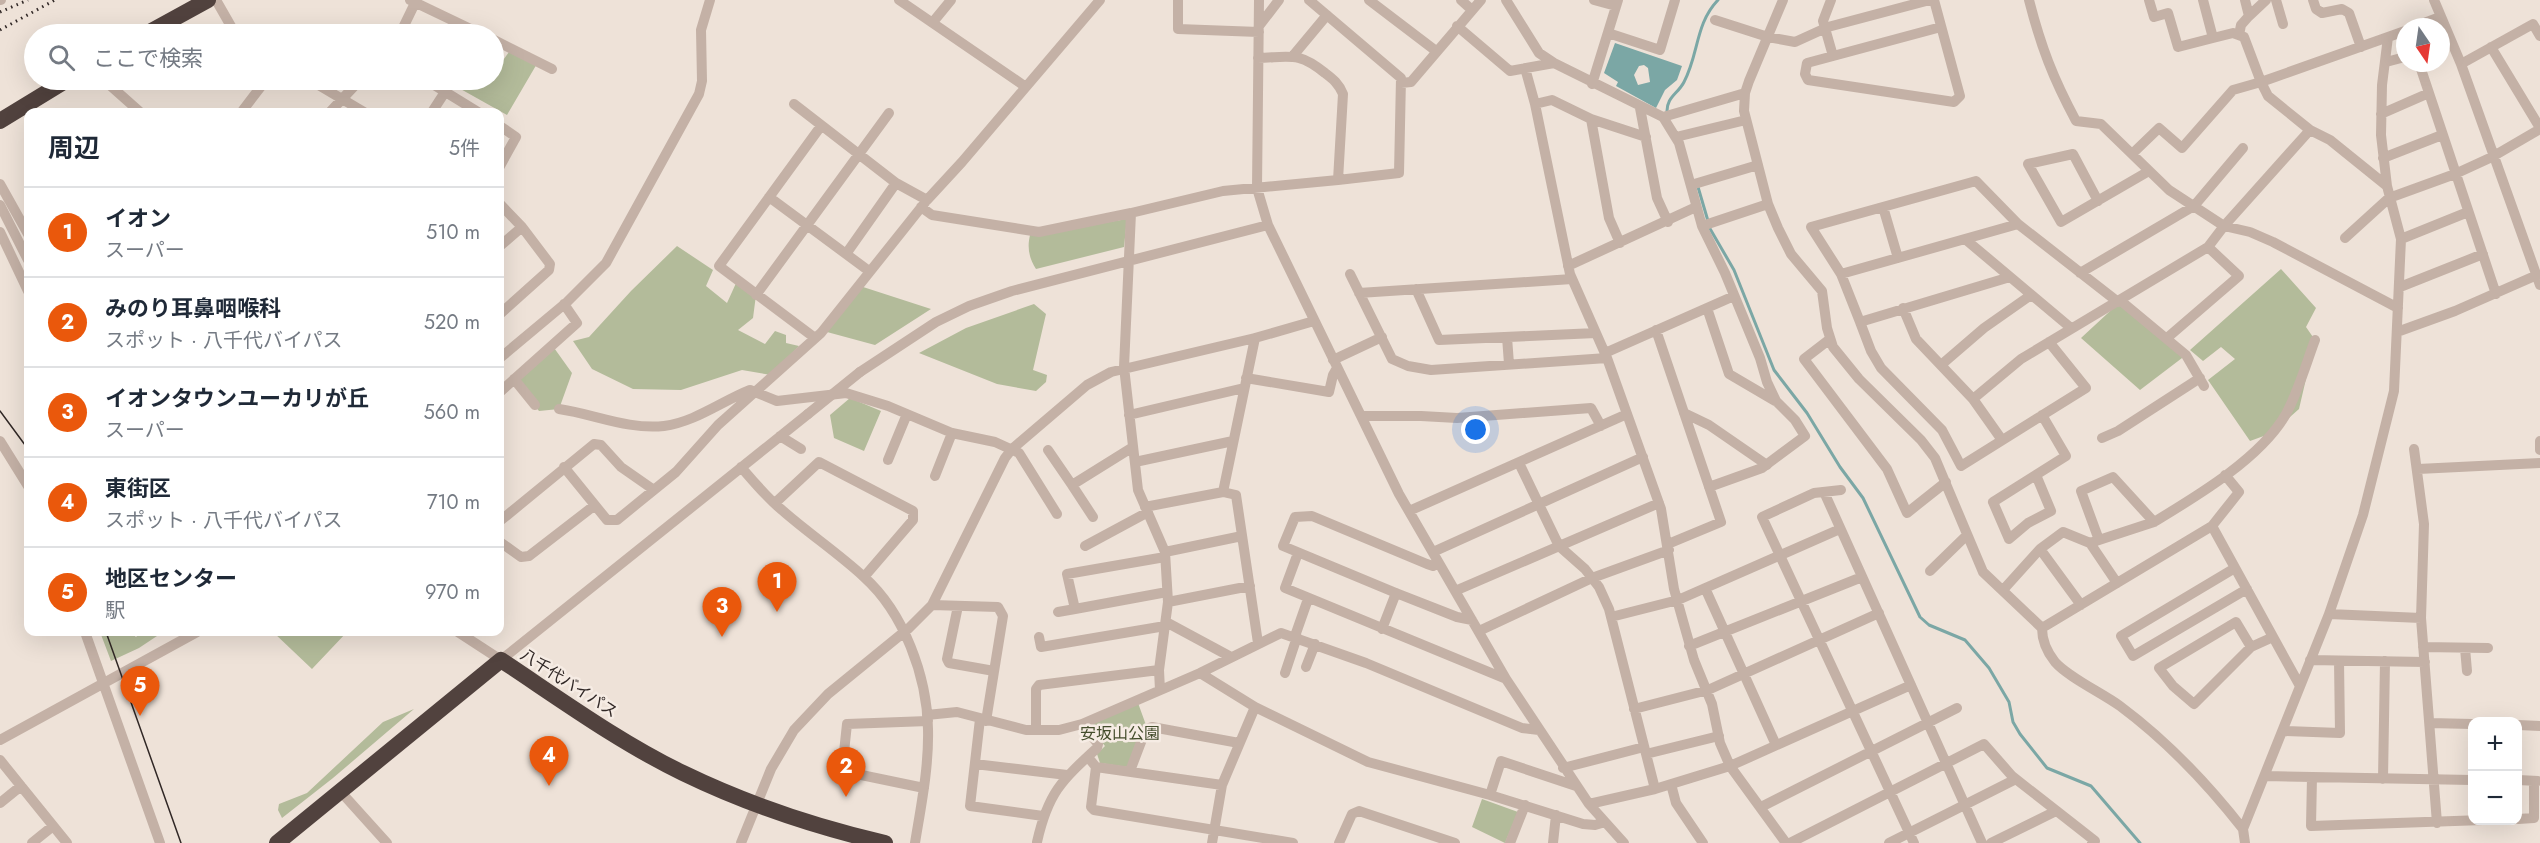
<!DOCTYPE html>
<html lang="ja">
<head>
<meta charset="utf-8">
<style>
	body { margin:0; font-family:Jost,"Noto Sans JP",sans-serif; background:#f2f2f3; color:#1f2937 }
	.controls { position:absolute; right:18px; bottom:18px; display:grid; overflow:hidden; border-radius:12px; box-shadow:0 6px 24px #0002 }
	.controls button { width:54px; height:54px; display:grid; place-items:center; padding:0; border:0; border-bottom:2px solid #e0e1e3; background:#fff; color:#1f2937; font:30px sans-serif }
	.compass { position:absolute; left:2396px; top:18px; width:54px; height:54px; border-radius:50%; background:#fff; box-shadow:0 6px 24px #0002; rotate:167deg }
	.you { position:absolute; left:1476px; top:430px; width:21px; height:21px; margin:-15px; border:4px solid #fff; border-radius:50%; background:#1a73e8; box-shadow:0 0 0 9px #1a73e833 }
	.badge { display:grid; place-items:center; width:39px; height:39px; border-radius:50%; background:#ea580c; color:#fff; font-size:20px; font-weight:700 }
	.pin { position:absolute; translate:-50% -50px; filter:drop-shadow(0 2px 3px #0008) }
	.pin::after { content:''; position:absolute; top:32px; width:21px; height:18px; background:inherit; clip-path:polygon(0 0,100% 0,50% 100%) }
	.list { margin:0; padding:0; list-style:none }
	h2 { display:flex; justify-content:space-between; align-items:center; height:78px; margin:0; padding:0 24px; font-size:26px }
	h2 small { font-size:20px; font-weight:400; color:#747a83 }
	.list li { display:grid; grid-template-columns:39px 1fr auto; gap:18px; align-items:center; box-sizing:border-box; height:90px; padding:0 24px; border-top:2px solid #e0e1e3 }
	.list b { display:block; font-size:22px; white-space:nowrap }
	.list p { margin:0; font-size:20px; white-space:nowrap; color:#747a83 }
	.list em { font-size:20px; font-style:normal; color:#747a83 }
	.icon { flex:none; width:33px; height:33px; fill:none; stroke:currentColor; stroke-width:2; stroke-linecap:round; stroke-linejoin:round }
	.map { position:relative; flex:none; width:2540px; height:843px; overflow:hidden }
	.search { position:absolute; background:#fff; box-shadow:0 6px 24px #0002; left:24px; top:24px; width:480px; height:66px; display:flex; align-items:center; gap:15px; box-sizing:border-box; padding:0 21px; border-radius:33px; color:#747a83; font-size:22px }
	.panel { position:absolute; background:#fff; box-shadow:0 6px 24px #0002; left:24px; top:108px; width:480px; height:528px; border-radius:12px }
	.map>svg:first-child { display:block }
	.green { fill:#b3bb9a }
	.water { fill:#7ba7a5; fill-rule:evenodd }
	.lines { fill:none; stroke-linecap:round; stroke-linejoin:round }
	.stream { stroke:#7ba7a5; stroke-width:3 }
	.minor { stroke:#c4b1a6; stroke-width:10 }
	.highway { stroke:#51423e; stroke-width:16 }
	.tram { stroke:#312826; stroke-width:1.5 }
	.rail { stroke:#312826; stroke-width:3; stroke-dasharray:1.5 4.5; stroke-linecap:butt }
	.minor-bridge { stroke:#c4b1a6; stroke-width:10 }
	.labels { text-anchor:middle; dominant-baseline:central; stroke-width:5; stroke-linejoin:round; paint-order:stroke }
	.street-label { font-size:16px; fill:#312826; stroke:#f6ece4 }
	.park-label { font-size:16px; fill:#444d2c; stroke:#f6ece4 }
</style>
</head>
<body>
<div class="map">
<svg width="2540" height="843" viewBox="0 0 2540 843">
	<rect width="100%" height="100%" fill="#eee2d8"/>
	<path class="green" d="M 511,49 L 538,62 L 507,115 L 457,87 L 462,80 L 494,80 L 494,73 Z
		M 1127,219 L 1124,247 L 1036,269 C 1029,258 1027,248 1030,235 Z
		M 677,246 L 713,270 L 706,286 L 727,303 L 737,281 L 756,295 L 753,318 L 738,330 L 765,344 L 775,331 L 786,335 L 786,343 L 799,346 L 771,375 L 742,370 L 681,390 L 633,389 L 592,369 L 573,341 L 589,337 L 631,291 Z
		M 2281,269 L 2316,308 L 2306,327 L 2315,340 L 2299,409 L 2272,433 L 2250,441 L 2208,380 L 2235,359 L 2221,347 L 2203,361 L 2190,350 Z
		M 860,286 L 931,309 L 875,345 L 827,332 Z
		M 2121,301 L 2186,355 L 2140,390 L 2081,338 Z
		M 1034,304 L 1046,314 L 1033,370 L 1047,375 L 1046,382 L 1036,391 L 997,384 L 919,353 L 966,328 Z
		M 552,345 L 572,373 L 559,409 L 539,411 L 514,379 Z
		M 850,398 L 881,411 L 864,451 L 834,438 L 830,415 Z
		M 100,632 L 130,632 L 136,637 L 141,632 L 163,632 L 139,648 L 111,661 Z
		M 273,632 L 347,632 L 312,669 Z
		M 1138,703 L 1146,725 L 1127,767 L 1100,763 L 1097,754 L 1105,746 L 1089,727 L 1089,724 Z
		M 414,709 L 333,778 L 282,818 L 278,810 L 279,804 L 307,793 L 383,722 Z
		M 1482,799 L 1518,812 L 1505,843 L 1472,827 Z"/>
	<path class="water" d="M 1615,43 L 1682,66 L 1677,80 L 1665,90 L 1656,108 L 1616,86 L 1618,82 L 1604,73 ZM 1644,65 L 1648,68 L 1650,82 L 1638,85 L 1634,75 L 1639,66 Z"/>
	<g class="lines">
		<path class="stream" d="M 1667,113 C 1666,97 1678,94 1684,82 C 1699,54 1695,24 1718,0
			M 1698,187 L 1708,221
			M 1709,227 L 1734,270 L 1774,370 L 1807,413 L 1840,467 L 1863,498 L 1920,617 L 1929,625 L 1965,640 L 1989,668 L 2009,702 L 2013,722 L 2020,734 L 2047,768 L 2091,786 L 2140,843"/>
		<path class="minor" d="M 0,0 L 1,0
			M 216,0 L 232,28 L 238,34
			M 410,0 L 481,34
			M 899,0 L 1026,87
			M 1178,0 L 1178,29 L 1259,32
			M 1259,0 L 1257,188 L 1268,225 L 1399,494 L 1506,679 L 1589,804 L 1624,843
			M 1369,0 L 1436,51
			M 1461,0 L 1472,10
			M 1506,0 L 1539,53 L 1554,63 L 1663,117 L 1679,143 L 1702,226 L 1725,273 L 1760,358 L 1767,382 L 1776,401 L 1795,420 L 1805,436 L 1762,468 L 1709,487
			M 1594,0 L 1616,6
			M 1783,0 L 1749,81 L 1745,93 L 1744,111 L 1768,204 L 1778,228 L 1791,254 L 1822,291 L 1827,328 L 1833,347 L 1859,379 L 1921,440 L 1935,458 L 1983,572 L 2042,628 C 2042,641 2047,652 2055,662 C 2068,677 2102,693 2120,706 C 2167,741 2207,783 2243,829
			M 1831,0 L 1823,21 L 1833,56
			M 1934,0 L 1960,96 L 1954,102 L 1808,80 L 1805,74 L 1807,63 L 1941,27
			M 2029,0 C 2041,47 2053,78 2076,121 L 2101,124 L 2169,190 L 2224,226 L 2250,232 L 2273,242 L 2398,308
			M 2149,0 L 2154,17 L 2168,13 L 2178,47 L 2213,38
			M 2245,0 L 2249,16 L 2266,0
			M 2276,0 L 2283,24
			M 2313,0 L 2316,9 L 2322,13 L 2342,9 L 2349,13 L 2361,47
			M 2434,0 L 2461,64 L 2540,285
			M 1715,20 L 1768,37 L 1795,42 L 1828,27 L 1930,0
			M 933,22 L 951,0
			M 1259,26 L 1279,0
			M 1457,26 L 1510,71 L 1554,63
			M 2414,27 L 2440,17
			M 1608,33 L 1660,50 L 1675,0
			M 400,34 L 415,3
			M 2239,35 L 2241,25 L 2249,16
			M 494,40 L 552,69
			M 2491,47 L 2540,128
			M 1292,57 L 1327,15
			M 1258,58 C 1290,57 1298,51 1325,73 C 1333,79 1339,84 1343,94 L 1338,180 L 1399,173 L 1401,78 L 1309,0
			M 2386,62 L 2405,57
			M 2419,63 L 2496,294
			M 2461,64 L 2533,24 L 2540,36
			M 1525,68 L 1535,104 L 1570,274 L 1607,358 L 1661,509 L 1674,589 L 1694,660 L 1712,704 L 1720,743 L 1730,766 L 1786,843
			M 104,80 L 140,112
			M 310,80 L 364,112
			M 426,80 L 478,112
			M 1401,83 L 1411,82 L 1481,0
			M 1592,84 L 1618,0
			M 794,104 L 896,183 L 927,200
			M 1535,104 L 1552,100 L 1591,119 L 1646,137
			M 1640,108 L 1657,198 L 1668,222
			M 245,112 L 243,110 L 266,80
			M 330,112 L 360,80
			M 432,112 L 445,92
			M 2381,114 L 2429,93
			M 1663,117 L 1745,93
			M 1591,119 L 1609,218 L 1620,243
			M 500,126 L 516,137 L 500,166
			M 2310,130 L 2330,140 L 2387,186
			M 1676,137 L 1746,120
			M 2132,154 L 2159,128 L 2182,148 L 2233,90 L 2261,82 L 2244,37 L 2233,33 L 2213,38 L 2203,0
			M 2383,158 L 2442,135
			M 0,184 L 28,234
			M 1691,185 L 1758,165
			M 769,197 L 869,271
			M 2098,201 L 2073,154 L 2028,164 L 2061,222 L 2149,171
			M 500,204 L 522,227 L 550,264 L 549,270 L 500,314
			M 0,205 L 28,260
			M 921,207 L 932,215 L 1039,232 L 1131,213 L 1223,191 L 1338,180
			M 1883,207 L 1898,258
			M 1131,213 L 1124,367 L 1138,490 L 1165,552 L 1168,602 L 1159,670 L 1160,690
			M 1702,226 L 1768,204
			M 0,232 L 28,291
			M 2345,238 L 2389,198 L 2455,174 L 2492,157 L 2540,129
			M 1965,239 L 2071,328
			M 2401,239 L 2468,212
			M 500,246 L 522,227
			M 846,254 L 896,183
			M 1568,266 L 1696,207
			M 2080,273 L 2194,206 L 2243,148
			M 1350,274 L 1392,359 L 1408,366 L 1431,370 L 1607,358
			M 1841,274 L 2018,224
			M 2010,277 L 1860,322 L 1841,274 L 1811,227 L 1976,181 L 2018,224 L 2118,302
			M 2400,287 L 2483,254
			M 1416,289 L 1439,340 L 1596,333
			M 1359,293 L 1572,279
			M 756,295 L 889,113
			M 2121,301 L 2186,355 L 2204,386
			M 1707,308 L 1729,374 L 1775,401
			M 1903,308 L 1916,339 L 1973,399 L 2021,359 L 2208,247 L 2224,226 L 2310,130 L 2268,96 L 2261,82 L 2405,31
			M 1860,322 L 1871,351 L 1881,368 L 1942,430 L 1961,466 L 2086,388 L 2049,342
			M 1656,330 L 1721,522 L 1668,544
			M 2397,332 L 2455,311 L 2537,275
			M 1507,337 L 1509,364
			M 815,338 L 719,266 L 821,126
			M 2167,338 L 2239,276 L 2208,247
			M 1830,339 L 1804,359 L 1887,469 L 1907,513 L 1946,482
			M 1605,353 L 1734,296
			M 500,358 L 567,302 L 606,263 L 699,94 L 702,81 L 701,30 L 710,0
			M 1333,360 L 1382,337
			M 1941,365 L 1984,328 L 2031,295
			M 860,372 L 936,322 L 969,306 L 1012,291 L 1268,225
			M 1246,378 L 1329,392 L 1333,375 L 1337,368
			M 514,379 L 535,405
			M 500,392 L 577,323 L 564,304
			M 1973,399 L 2002,440
			M 559,409 C 594,414 628,430 664,426 C 695,422 722,401 750,390 L 777,401 L 846,393 L 888,406 L 952,433 L 995,442 L 1019,453 L 1057,514
			M 1684,413 L 1709,425 L 1767,465
			M 1129,415 L 1244,388
			M 1361,416 L 1421,416 L 1457,418 L 1591,408 L 1601,426
			M 780,436 L 801,449
			M 2102,438 L 2118,431 L 2200,378
			M 0,441 L 28,486
			M 2540,441 L 2540,450
			M 2414,449 L 2424,524 L 2421,618 L 2437,823
			M 1048,450 L 1072,485
			M 888,460 L 907,414
			M 1135,462 L 1233,441
			M 1519,463 L 1559,546 L 1585,569 L 1599,587 L 1609,609 L 1655,789
			M 564,467 L 607,520 L 617,520 L 676,472 L 718,425 L 821,333 L 927,200 L 962,162 L 1100,0
			M 741,467 C 754,482 767,498 782,510 C 808,533 838,553 864,577 C 904,613 927,676 928,729 C 929,767 921,806 915,843
			M 2418,469 L 2540,463
			M 2036,475 L 2051,511 L 2028,523 L 2009,539 L 1993,502 L 2066,456 L 2042,415
			M 935,476 L 952,433
			M 1841,490 L 1814,493 L 1762,517 L 1914,843
			M 1223,492 L 1255,338
			M 1824,492 L 1982,843
			M 775,503 L 819,462 L 913,511 L 913,520 L 864,577
			M 1145,507 L 1223,492 L 1236,495 L 1258,643
			M 1409,511 L 1627,414
			M 1093,517 L 1072,485 L 1133,447
			M 500,521 L 594,444 L 601,445 L 621,467 L 654,490
			M 2154,522 C 2197,496 2261,458 2286,414 C 2298,392 2306,364 2315,340
			M 2212,526 L 2239,492 L 2225,475
			M 2099,540 L 2081,491 L 2113,477 L 2154,522 L 2099,540 L 2090,543 L 2117,583
			M 500,542 L 521,557 L 529,556 L 595,505
			M 1085,546 L 1148,512
			M 1165,552 L 1242,536
			M 1433,552 L 1643,457
			M 1298,553 L 1285,588 L 1506,679
			M 1165,557 L 1067,574 L 1075,609 L 1167,592
			M 1439,563 L 1433,566 L 1427,564 L 1312,516 L 1295,517 L 1283,546 L 1396,593 L 1457,617 L 1472,620
			M 2235,568 L 2121,636 L 2133,656 L 2247,589
			M 1930,571 L 1967,535
			M 1705,588 L 1776,745
			M 2003,590 L 2040,549
			M 1455,591 L 1659,503
			M 1168,602 L 1250,586
			M 932,605 L 998,607 L 1003,616 L 986,721
			M 2081,605 L 2040,549 L 2063,532 L 2090,543
			M 958,606 L 947,659 L 949,663 L 994,671
			M 1058,612 L 1075,609
			M 2329,614 L 2421,618
			M 1611,617 L 1678,600 L 1840,529
			M 1166,622 L 1231,657
			M 2042,628 L 2212,526 L 2300,686
			M 1382,629 L 1396,593
			M 1479,631 L 1592,578 L 1669,550
			M 85,632 L 160,843
			M 458,632 L 501,660 L 808,414
			M 1295,636 L 1308,599
			M 1039,637 L 1041,647 L 1165,626
			M 1689,646 L 1862,577
			M 2251,647 L 2236,622 L 2159,668 L 2173,686 L 2194,704 L 2251,647 L 2273,637
			M 2423,647 L 2488,648
			M 2465,648 L 2467,671
			M 2310,660 L 2425,662
			M 1306,667 L 1315,644
			M 1200,673 L 1255,707 L 1368,762 L 1490,795 L 1583,824 L 1595,825 L 1605,822
			M 1285,673 L 1297,637
			M 1634,709 L 1708,690 L 1879,613
			M 927,715 L 957,712 L 1026,730 L 1059,730 L 1082,724 L 1200,673 L 1281,633 L 1366,663 L 1522,728 L 1539,730
			M 980,719 L 970,806 L 1043,816
			M 2430,723 L 2472,724
			M 2518,725 L 2540,726
			M 1036,729 L 1036,689 L 1039,685 L 1159,670
			M 2283,731 L 2340,733 L 2339,661
			M 0,740 L 197,632
			M 1646,754 L 1719,736
			M 1088,757 L 1096,767 L 1091,807 L 1094,810 L 1293,843
			M 0,760 L 67,843
			M 975,764 L 1067,775
			M 1096,767 L 1222,785
			M 1563,768 L 1644,747
			M 1130,771 L 1146,729 L 1152,727 L 1239,743
			M 2266,776 L 2472,780
			M 2312,777 L 2311,826 L 2483,820
			M 2383,779 L 2385,661
			M 2518,780 L 2538,781
			M 1671,784 L 1676,803 L 1703,843
			M 924,788 L 842,771 L 847,724 L 928,721
			M 341,792 L 387,843
			M 1490,795 L 1501,761 L 1576,786
			M 0,803 L 21,786
			M 1589,804 L 1655,789 L 1730,766 L 1911,685
			M 1761,807 L 1957,708
			M 2518,819 L 2534,818 L 2534,781
			M 1037,842 C 1048,793 1061,781 1097,748 L 1098,744 L 1082,724
			M 32,843 L 53,826
			M 741,843 L 771,769 L 794,730 L 828,694 L 909,628 L 932,605 L 1005,458 L 1012,449 L 1087,385 L 1111,372 L 1255,338 L 1314,321
			M 1212,843 L 1222,785 L 1255,707
			M 1339,843 L 1352,814 L 1359,811 L 1455,843
			M 1510,843 L 1525,805
			M 1553,843 L 1556,815
			M 1790,843 L 1984,744 L 2012,776 L 2095,841 L 2092,843
			M 1889,843 L 2016,779
			M 1991,843 L 2056,811
			M 2245,843 L 2243,829 L 2329,614 L 2363,515 L 2394,391 L 2401,239 L 2387,186 L 2381,135 L 2382,85 L 2388,37"/>
		<path class="highway" d="M 146,34 L 208,0
			M 0,121 L 67,80
			M 277,843 L 501,660 C 560,699 619,742 683,773 C 747,804 816,827 885,843"/>
		<path class="tram" d="M 0,411 L 28,449
			M 106,632 L 181,843"/>
		<path class="rail" d="M 0,12 L 28,0
			M 0,30 L 55,0"/>
		<path class="minor-bridge" d="M 808,414 L 860,372"/>
	</g>
	<g class="labels">
		<g class="street-label">
			<text transform="translate(569 683) rotate(33)">八千代バイパス</text>
		</g>
		<g class="park-label">
			<text x="1120" y="733">安坂山公園</text>
		</g>
	</g>
</svg>
<div class="controls">
<button>+</button>
<button>−</button>
</div>
<svg class="compass" viewBox="-18 -18 36 36"><path d="M0-13l5 13h-10z" fill="#e53935"/><path d="M0 13l5-13h-10z" fill="#747a83"/></svg>
<div class="you"></div>
<div class="pin badge" style="left:777px;top:612px">1</div>
<div class="pin badge" style="left:846px;top:797px">2</div>
<div class="pin badge" style="left:722px;top:637px">3</div>
<div class="pin badge" style="left:549px;top:786px">4</div>
<div class="pin badge" style="left:140px;top:716px">5</div>
<div class="search"><svg class="icon" aria-label="search" viewBox="0 0 24 24"><circle cx="10" cy="10" r="6"/><path d="M15 15l6 6"/></svg>ここで検索</div>
<section class="panel">
<h2>周辺<small>5件</small></h2>
<ul class="list">
<li><span class="badge">1</span><div><b>イオン</b><p>スーパー</p></div><em>510 m</em></li>
<li><span class="badge">2</span><div><b>みのり耳鼻咽喉科</b><p>スポット · 八千代バイパス</p></div><em>520 m</em></li>
<li><span class="badge">3</span><div><b>イオンタウンユーカリが丘</b><p>スーパー</p></div><em>560 m</em></li>
<li><span class="badge">4</span><div><b>東街区</b><p>スポット · 八千代バイパス</p></div><em>710 m</em></li>
<li><span class="badge">5</span><div><b>地区センター</b><p>駅</p></div><em>970 m</em></li>
</ul>
</section>
</div>
</body>
</html>
